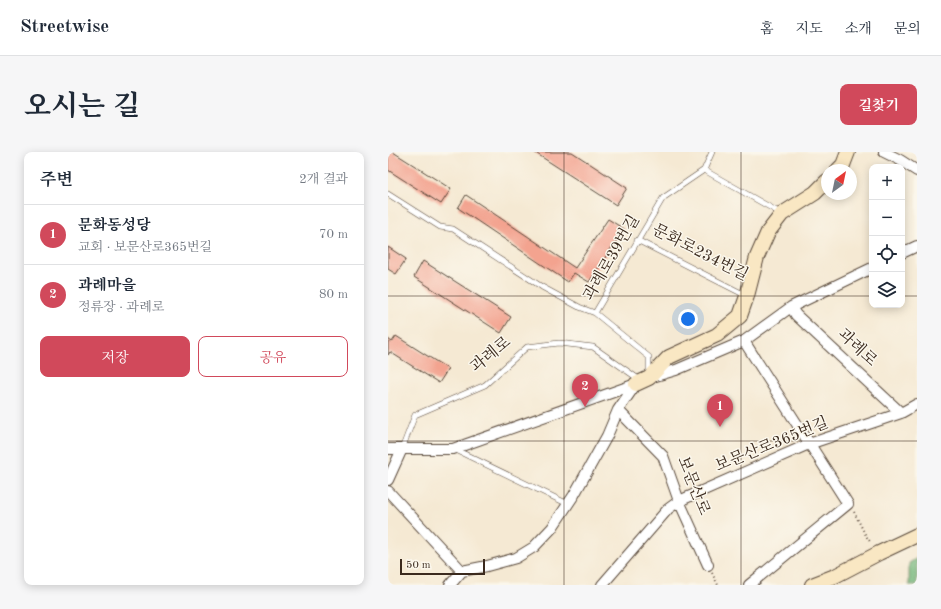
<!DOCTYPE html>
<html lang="ko">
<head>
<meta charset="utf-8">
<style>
	body { margin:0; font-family:"Old Standard TT","Noto Serif KR",serif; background:#f6f6f7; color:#1f2937 }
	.controls { position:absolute; right:12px; top:12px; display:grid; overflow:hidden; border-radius:8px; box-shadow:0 2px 10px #0003 }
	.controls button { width:36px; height:36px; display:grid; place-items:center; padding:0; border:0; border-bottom:1px solid #e0e1e3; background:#fff; color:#1f2937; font:20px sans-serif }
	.compass { position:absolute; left:433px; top:12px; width:36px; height:36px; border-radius:50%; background:#fff; box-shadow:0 2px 10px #0003; rotate:33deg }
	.scale { position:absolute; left:12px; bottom:10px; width:85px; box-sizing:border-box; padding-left:4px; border:2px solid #3b2a1e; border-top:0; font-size:11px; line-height:14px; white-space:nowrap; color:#3b2a1e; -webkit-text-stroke:3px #fbf7ec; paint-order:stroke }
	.you { position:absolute; left:300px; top:167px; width:14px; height:14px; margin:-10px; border:3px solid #fff; border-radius:50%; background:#1a73e8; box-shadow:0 0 0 6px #1a73e833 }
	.badge { display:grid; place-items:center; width:26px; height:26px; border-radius:50%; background:#d1495b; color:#fff; font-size:13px; font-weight:700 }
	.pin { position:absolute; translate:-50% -33px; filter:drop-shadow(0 1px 2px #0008) }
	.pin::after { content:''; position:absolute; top:21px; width:14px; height:12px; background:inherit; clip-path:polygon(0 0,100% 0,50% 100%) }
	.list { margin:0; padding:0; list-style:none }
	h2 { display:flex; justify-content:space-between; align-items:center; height:52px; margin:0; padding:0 16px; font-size:17px }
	h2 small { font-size:13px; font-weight:400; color:#747a83 }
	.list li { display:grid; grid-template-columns:26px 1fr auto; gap:12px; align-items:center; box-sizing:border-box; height:60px; padding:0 16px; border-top:1px solid #e0e1e3 }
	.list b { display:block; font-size:15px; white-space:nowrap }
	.list p { margin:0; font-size:13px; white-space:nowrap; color:#747a83 }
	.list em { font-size:13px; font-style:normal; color:#747a83 }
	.actions { display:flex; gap:8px; padding:12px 16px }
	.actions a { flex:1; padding:9px 0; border:1px solid #d1495b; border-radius:8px; text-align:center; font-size:14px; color:#d1495b }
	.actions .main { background:#d1495b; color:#fff }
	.icon { flex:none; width:22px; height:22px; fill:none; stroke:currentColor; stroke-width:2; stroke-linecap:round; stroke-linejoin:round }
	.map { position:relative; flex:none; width:529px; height:433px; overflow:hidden; border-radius:8px }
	header { display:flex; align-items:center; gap:24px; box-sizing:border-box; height:56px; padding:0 20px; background:#fff; border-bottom:1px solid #e0e1e3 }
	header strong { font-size:19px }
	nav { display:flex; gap:22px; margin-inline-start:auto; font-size:14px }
	.intro { display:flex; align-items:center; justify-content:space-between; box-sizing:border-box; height:96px; padding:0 24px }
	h1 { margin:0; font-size:28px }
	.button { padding:10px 18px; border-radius:8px; background:#d1495b; color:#fff; font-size:14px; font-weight:700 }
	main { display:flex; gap:24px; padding:0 24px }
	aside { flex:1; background:#fff; border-radius:8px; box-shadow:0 2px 10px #0003 }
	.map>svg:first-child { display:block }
	.forest { fill:#72b579; stroke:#56704c }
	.building { fill:#f3a38f }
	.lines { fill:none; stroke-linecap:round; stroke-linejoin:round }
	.lane-casing { stroke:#574739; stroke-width:6 }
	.street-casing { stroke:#574739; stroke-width:12 }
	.secondary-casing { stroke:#574739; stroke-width:16 }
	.path { stroke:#574739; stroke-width:2; stroke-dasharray:1 3; stroke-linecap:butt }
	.lane { stroke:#fff; stroke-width:5 }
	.street { stroke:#fff; stroke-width:10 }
	.secondary { stroke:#f9e7c3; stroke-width:14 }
	.grid { fill:none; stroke:#3b2a1e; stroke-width:1; stroke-opacity:0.55 }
	.labels { text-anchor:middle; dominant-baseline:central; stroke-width:3; stroke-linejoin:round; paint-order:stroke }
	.street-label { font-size:16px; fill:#3b2a1e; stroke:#fbf7ec }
</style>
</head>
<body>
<header>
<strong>Streetwise</strong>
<nav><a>홈</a><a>지도</a><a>소개</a><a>문의</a></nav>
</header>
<div class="intro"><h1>오시는 길</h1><a class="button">길찾기</a></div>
<main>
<aside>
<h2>주변<small>2개 결과</small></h2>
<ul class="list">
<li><span class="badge">1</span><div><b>문화동성당</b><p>교회 · 보문산로365번길</p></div><em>70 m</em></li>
<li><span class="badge">2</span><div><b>과례마을</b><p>정류장 · 과례로</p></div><em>80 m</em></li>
</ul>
<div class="actions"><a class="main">저장</a><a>공유</a></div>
</aside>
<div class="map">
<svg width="529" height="433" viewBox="0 0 529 433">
	<rect width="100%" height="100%" fill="#fbf7ec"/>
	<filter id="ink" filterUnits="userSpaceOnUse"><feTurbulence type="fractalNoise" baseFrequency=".025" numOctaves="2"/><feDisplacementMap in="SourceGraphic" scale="8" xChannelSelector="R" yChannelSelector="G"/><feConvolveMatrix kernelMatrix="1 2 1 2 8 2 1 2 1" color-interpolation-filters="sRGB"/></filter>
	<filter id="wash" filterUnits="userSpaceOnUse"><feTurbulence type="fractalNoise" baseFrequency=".012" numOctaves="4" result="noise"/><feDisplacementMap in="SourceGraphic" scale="16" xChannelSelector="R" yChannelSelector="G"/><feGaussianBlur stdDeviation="0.9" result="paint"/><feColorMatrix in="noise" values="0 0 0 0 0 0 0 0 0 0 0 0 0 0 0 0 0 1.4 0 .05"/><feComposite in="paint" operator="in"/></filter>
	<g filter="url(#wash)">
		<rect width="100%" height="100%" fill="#f5e9d3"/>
		<path class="forest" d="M 529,406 L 529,433 L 521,433 L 521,411 Z"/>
		<g id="blocks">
			<path class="building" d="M 0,0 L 5,0 L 63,37 L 53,52 L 0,18 Z
				M 146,0 L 184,0 L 239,36 L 228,53 Z
				M 78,43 L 187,116 L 220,67 L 236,77 L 201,130 L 186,121 L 180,130 L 70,56 Z
				M 0,95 L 18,107 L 8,122 L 0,117 Z
				M 35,109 L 123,165 L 113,181 L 26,125 Z
				M 8,184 L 60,217 L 51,231 L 2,200 L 0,203 L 0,187 L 4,190 Z"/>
		</g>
	</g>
	<g filter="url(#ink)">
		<use href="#blocks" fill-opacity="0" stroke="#574739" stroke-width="1"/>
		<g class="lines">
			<defs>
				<path id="lane" d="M 316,18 L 394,62
					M 0,42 L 52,75 L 65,77 L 154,135 L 191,155 L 207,161
					M 249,88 L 357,143
					M 261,221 L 261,205 L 207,161 L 275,46 L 316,18 L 324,0
					M 14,297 L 27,263 L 97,233 L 139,195 L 171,191 L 205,195 L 252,228
					M 66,297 L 180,352"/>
				<path id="street" d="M 496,0 L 512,8 L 529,19
					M 514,101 L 529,94
					M 403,155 L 408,163 L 513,261
					M 356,189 L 460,352 L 361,433
					M 261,226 L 288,218 L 356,189 L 403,155 L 484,116
					M 230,258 L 275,304 L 291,349 L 320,413
					M 0,297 L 65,297 L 248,232
					M 0,328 L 14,297
					M 0,339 L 74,419
					M 62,433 L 74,419 L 99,414 L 128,406 L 146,395 L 164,376 L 186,343 L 219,284 L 230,258 L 248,232
					M 214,433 L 280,357 L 291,349 L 421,292 L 513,261 L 529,252"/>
				<path id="secondary" d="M 450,18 L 455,13 L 460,0
					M 248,232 L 261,226 L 281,205 L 329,183 L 352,164 L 359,144 L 369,105 L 380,80 L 394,62 L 427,41 L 439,29
					M 424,433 L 447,424 L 491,401 L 529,383"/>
			</defs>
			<use href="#lane" class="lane-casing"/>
			<use href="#street" class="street-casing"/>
			<use href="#secondary" class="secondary-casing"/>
			<path class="path" d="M 466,360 L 478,384 L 483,391
				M 324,421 L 330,433"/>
			<use href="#lane" class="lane"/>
			<use href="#street" class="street"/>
			<use href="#secondary" class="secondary"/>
		</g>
	</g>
	<path class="grid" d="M 176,0 L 176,433M 353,0 L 353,433M 0,144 L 484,144M 514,144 L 529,144M 0,289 L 529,289"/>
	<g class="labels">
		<g class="street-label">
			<text transform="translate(312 101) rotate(27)">문화로234번길</text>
			<text transform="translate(224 106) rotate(-60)">과례로39번길</text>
			<text transform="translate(469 196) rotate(43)">과례로</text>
			<text transform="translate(103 203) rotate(-39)">과례로</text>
			<text transform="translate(384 293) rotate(-22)">보문산로365번길</text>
			<text transform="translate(305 334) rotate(68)">보문산로</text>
		</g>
	</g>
</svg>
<div class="controls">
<button>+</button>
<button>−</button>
<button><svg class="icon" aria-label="locate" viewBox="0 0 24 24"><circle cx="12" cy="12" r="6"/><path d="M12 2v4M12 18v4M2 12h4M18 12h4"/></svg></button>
<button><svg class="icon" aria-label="layers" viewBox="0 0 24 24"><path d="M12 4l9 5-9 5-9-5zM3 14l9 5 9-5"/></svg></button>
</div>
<svg class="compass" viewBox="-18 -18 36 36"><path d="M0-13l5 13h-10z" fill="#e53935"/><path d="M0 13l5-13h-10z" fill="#747a83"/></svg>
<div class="scale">50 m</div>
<div class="you"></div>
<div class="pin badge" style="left:332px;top:275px">1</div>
<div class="pin badge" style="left:197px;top:255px">2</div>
</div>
</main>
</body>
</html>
